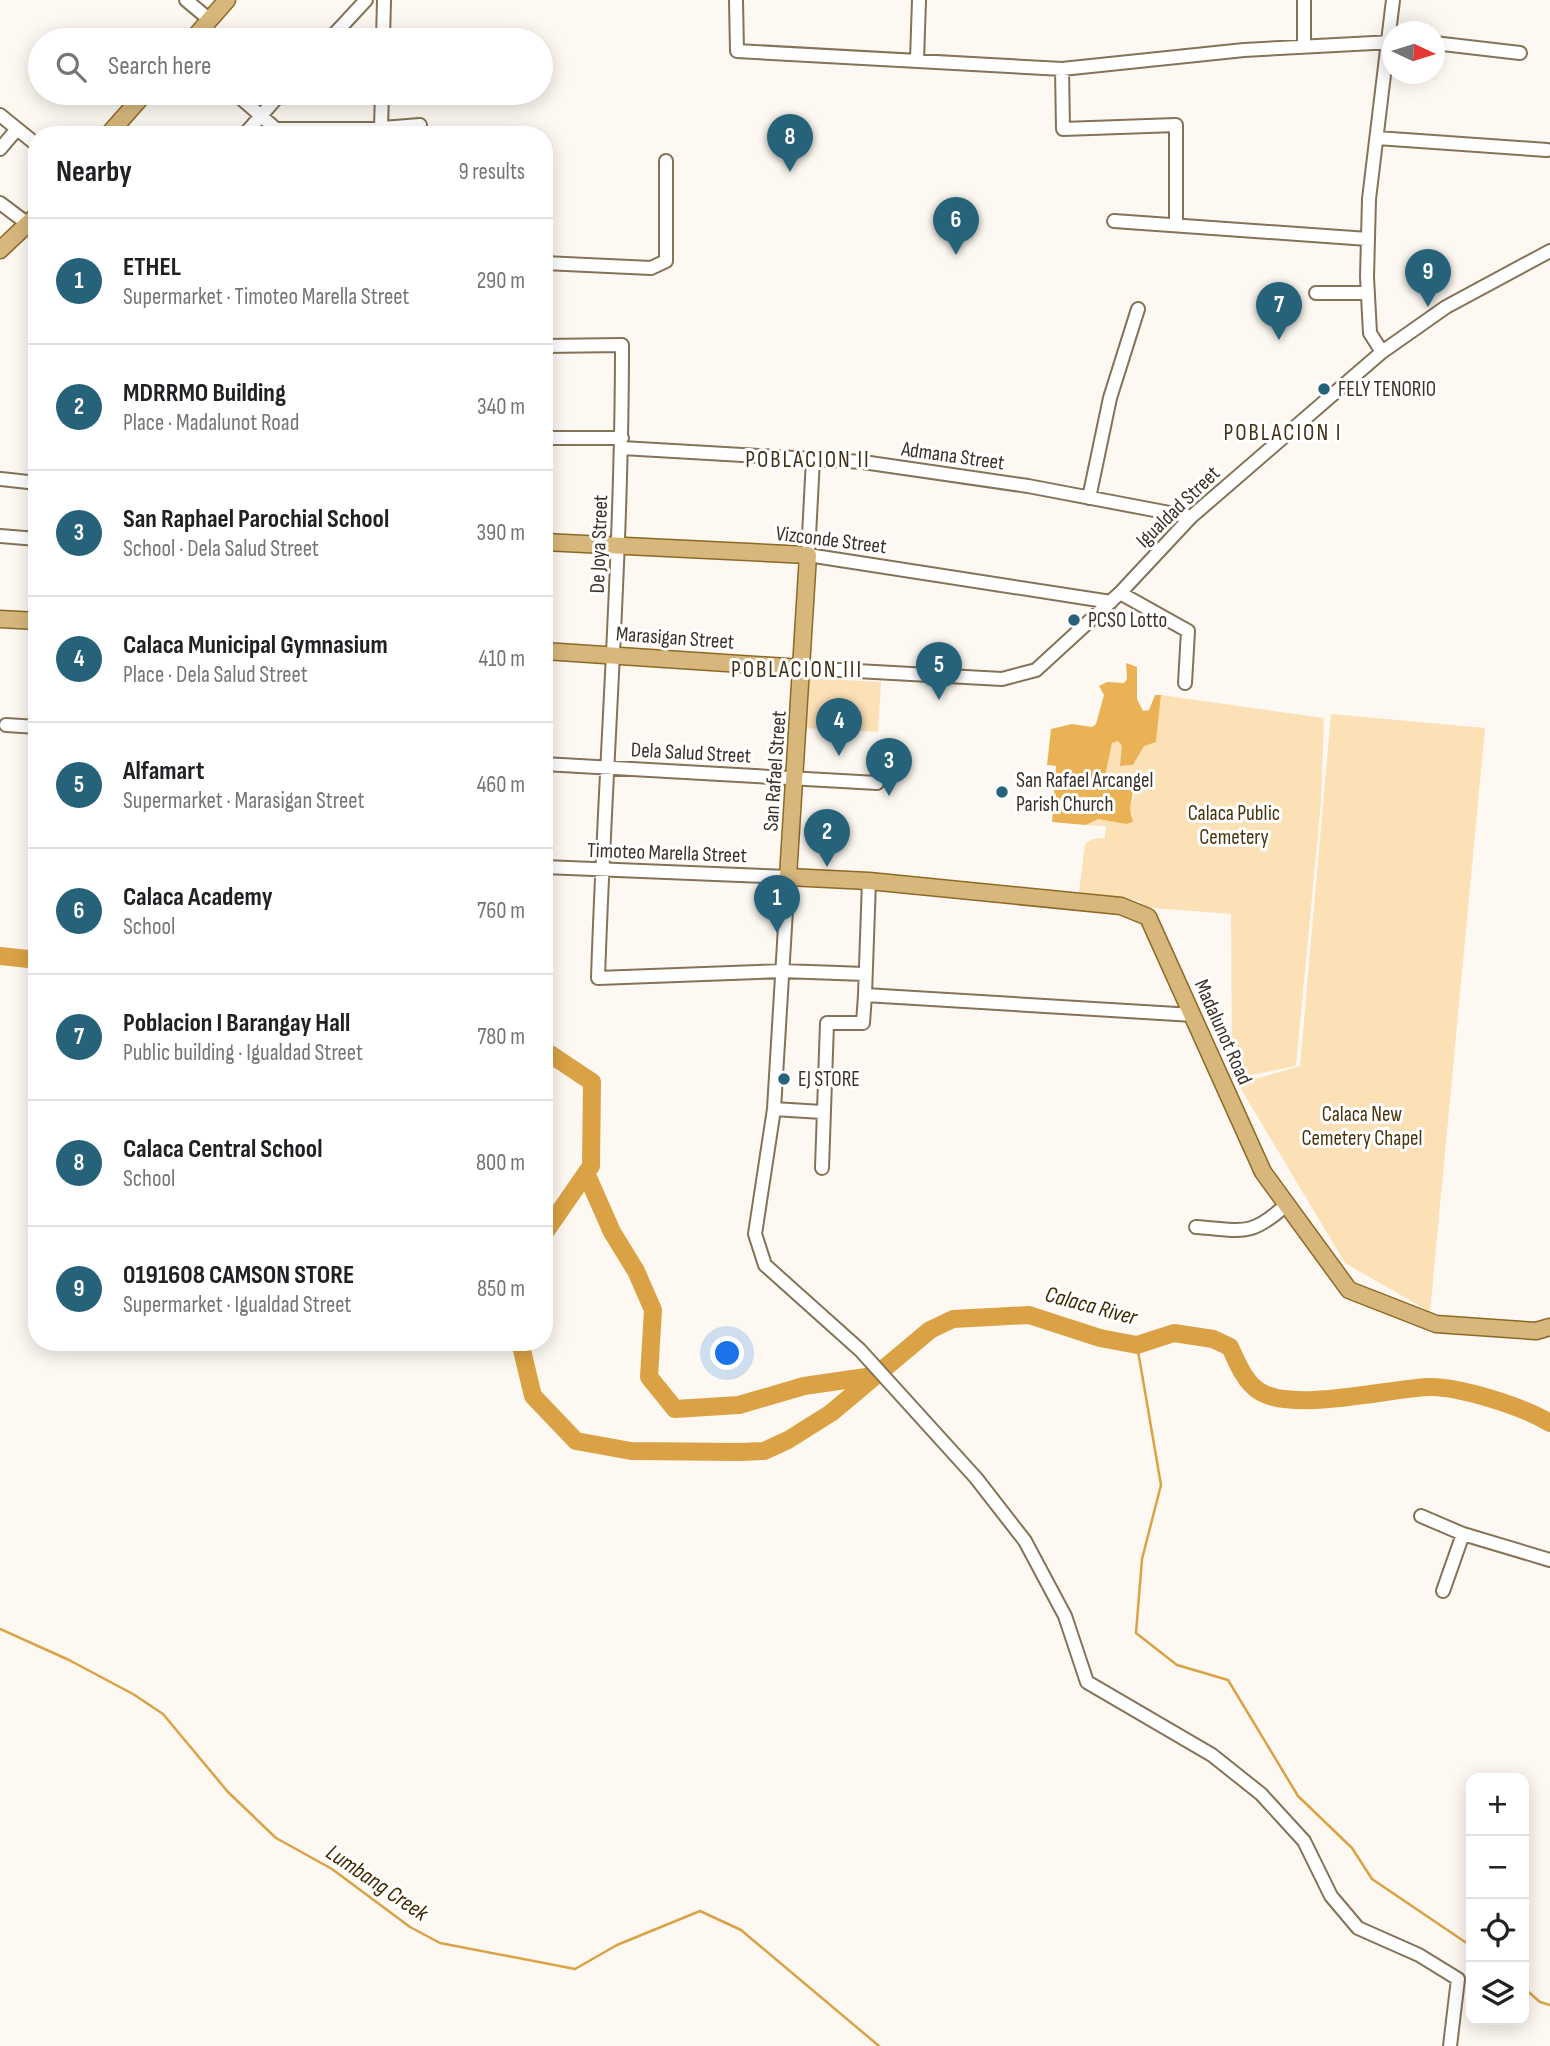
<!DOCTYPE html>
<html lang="en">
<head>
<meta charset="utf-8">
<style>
	body { margin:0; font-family:"Sofia Sans Condensed",sans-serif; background:#f6f6f6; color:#202124 }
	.controls { position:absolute; right:21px; bottom:21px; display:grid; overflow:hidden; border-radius:14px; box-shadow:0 4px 18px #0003 }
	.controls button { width:63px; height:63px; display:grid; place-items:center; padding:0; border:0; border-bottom:2px solid #e0e0e0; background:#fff; color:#202124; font:35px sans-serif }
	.compass { position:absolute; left:1382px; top:21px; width:63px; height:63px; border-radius:50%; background:#fff; box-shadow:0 4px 18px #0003; rotate:94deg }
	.you { position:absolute; left:728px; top:1354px; width:24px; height:24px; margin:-18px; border:5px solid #fff; border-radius:50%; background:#1a73e8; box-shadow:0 0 0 10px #1a73e833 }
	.badge { display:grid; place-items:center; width:46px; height:46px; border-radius:50%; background:#266279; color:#fff; font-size:23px; font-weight:700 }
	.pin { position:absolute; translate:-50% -58px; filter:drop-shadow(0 2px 4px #0008) }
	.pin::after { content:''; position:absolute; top:37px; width:24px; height:21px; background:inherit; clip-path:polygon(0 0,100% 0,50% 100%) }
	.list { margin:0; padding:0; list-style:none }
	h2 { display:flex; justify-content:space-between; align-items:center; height:91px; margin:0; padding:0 28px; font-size:30px }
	h2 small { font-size:23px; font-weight:400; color:#757577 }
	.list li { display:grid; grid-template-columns:46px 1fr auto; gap:21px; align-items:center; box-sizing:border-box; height:126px; padding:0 28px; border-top:2px solid #e0e0e0 }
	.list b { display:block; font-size:26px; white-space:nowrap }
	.list p { margin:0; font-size:23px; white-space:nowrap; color:#757577 }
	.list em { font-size:23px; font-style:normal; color:#757577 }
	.icon { flex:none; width:38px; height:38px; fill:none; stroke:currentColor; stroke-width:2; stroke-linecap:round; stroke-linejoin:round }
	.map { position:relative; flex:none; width:1550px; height:2046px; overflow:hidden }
	.search { position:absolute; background:#fff; box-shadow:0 4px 18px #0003; left:28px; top:28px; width:525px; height:77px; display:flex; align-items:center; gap:18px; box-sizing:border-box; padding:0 24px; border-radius:38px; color:#757577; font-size:26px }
	.panel { position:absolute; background:#fff; box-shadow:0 4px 18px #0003; left:28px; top:126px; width:525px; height:1225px; border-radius:28px }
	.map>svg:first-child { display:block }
	.green { fill:#fce0b6 }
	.forest { fill:#eab255 }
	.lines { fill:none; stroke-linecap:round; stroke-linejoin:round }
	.stream { stroke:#daa245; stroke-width:2.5 }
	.river { stroke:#daa245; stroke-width:18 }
	.minor-casing { stroke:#857257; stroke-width:16 }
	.major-casing { stroke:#8e6925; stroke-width:19 }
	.minor { stroke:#fff; stroke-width:12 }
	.major { stroke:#d7b77c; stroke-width:16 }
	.poi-dot { fill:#266279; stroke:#fff; stroke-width:2.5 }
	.labels { text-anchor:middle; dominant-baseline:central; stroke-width:6; stroke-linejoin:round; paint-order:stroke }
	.poi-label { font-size:21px; fill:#3a3226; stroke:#fff; text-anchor:start }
	.street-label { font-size:21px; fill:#3a3226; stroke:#fff }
	.park-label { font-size:21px; fill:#4a330b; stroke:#fff }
	.neighbourhood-label { font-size:23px; letter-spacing:2px; fill:#413016; stroke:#fff }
	.water-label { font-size:23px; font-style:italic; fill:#412a01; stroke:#fff }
</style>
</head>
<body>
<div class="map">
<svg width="1550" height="2046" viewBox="0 0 1550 2046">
	<rect width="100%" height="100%" fill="#fdf9f2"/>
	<path class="green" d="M 811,678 L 881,682 L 878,732 L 804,728 L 807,682 Z
		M 1161,695 L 1324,718 L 1321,802 L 1296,1066 L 1232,1079 L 1231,914 L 1141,907 L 1141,901 L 1079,892 L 1085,844 L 1093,839 L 1105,838 L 1106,826 L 1086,825 L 1098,819 L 1126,824 L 1133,816 L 1130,809 L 1135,793 L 1120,784 L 1110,785 L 1104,780 L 1112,743 L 1118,740 L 1122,746 L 1121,766 L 1133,765 L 1144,745 L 1156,742 Z
		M 1331,714 L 1485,728 L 1430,1312 L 1345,1263 L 1238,1084 L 1300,1066 Z"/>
	<path class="forest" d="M 1126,663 L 1137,667 L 1137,699 L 1143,711 L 1149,710 L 1155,695 L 1161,695 L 1156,742 L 1144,746 L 1133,765 L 1120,766 L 1122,746 L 1118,741 L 1112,743 L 1104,781 L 1110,785 L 1134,786 L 1130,809 L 1133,822 L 1126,824 L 1098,819 L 1086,825 L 1052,822 L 1056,766 L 1047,765 L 1051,729 L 1072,724 L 1092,727 L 1096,724 L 1104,695 L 1099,686 L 1107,682 L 1124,683 L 1127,679 Z"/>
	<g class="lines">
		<path class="stream" d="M 1137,1345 L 1161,1485 L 1142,1559 L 1136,1633 L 1177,1665 L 1228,1680 L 1298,1796 L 1352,1848 L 1372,1879 L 1471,1946
			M 0,1629 L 69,1660 L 133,1694 L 163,1714 L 228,1792 L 276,1838 L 332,1869 L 410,1927 L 440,1943 L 575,1969 L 617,1945 L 700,1911 L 741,1930 L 879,2046
			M 1524,1988 L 1540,2002 L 1550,2005"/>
		<path class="river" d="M 0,956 L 37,960
			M 544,1050 L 592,1082 L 591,1166 L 544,1234
			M 586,1173 L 612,1232 L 636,1271 L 653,1310 L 649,1377 L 675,1409 L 739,1405 L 804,1386 L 873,1376
			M 520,1342 L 533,1396 L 576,1441 L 631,1451 L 740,1452 L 764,1451 L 788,1440 L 831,1413 L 930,1330 L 953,1319 L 1029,1315 L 1100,1338 L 1137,1345 L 1174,1333 L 1213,1339 L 1230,1347 C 1237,1362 1244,1381 1259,1391 C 1292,1413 1387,1389 1428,1387 C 1459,1386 1524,1407 1550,1423"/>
		<defs>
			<path id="minor" d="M 186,0 L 210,20
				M 736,0 L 737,51 L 1062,69 L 1244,50 L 1392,42
				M 329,40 L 366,0
				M 383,40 L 384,0
				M 1434,43 L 1520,53
				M 1304,46 L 1304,0
				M 917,60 L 919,0
				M 1062,69 L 1063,129 L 1176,125 L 1176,225
				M 235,93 L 276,129 L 276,134
				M 0,115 L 37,145
				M 381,128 L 382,93
				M 276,129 L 370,129 L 420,125
				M 244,135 L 281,93
				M 1377,138 L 1547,150
				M 0,149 L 17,129
				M 0,203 L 28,224
				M 1114,221 L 1368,239
				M 544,263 L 651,268 L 666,261 L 666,161
				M 1316,293 L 1368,293
				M 544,346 L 622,345 C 622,556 605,767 598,978 L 782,971 L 865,974
				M 1382,352 L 1370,333 L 1367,277 L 1369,199 L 1393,0
				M 544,438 L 622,438
				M 622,448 L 863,462 L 1028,486 L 1191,517
				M 813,459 L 808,555 L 1111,602
				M 1,479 L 37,483
				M 1089,498 L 1110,398 L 1138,309
				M 0,536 L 37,539
				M 1120,593 L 1188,631 L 1185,683
				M 802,668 L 1002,679 L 1036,670 L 1120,593 L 1191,517 L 1382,352 L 1446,307 L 1550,251
				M 6,725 L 37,727
				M 544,764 L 877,783
				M 544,867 L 788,877 L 774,1109 L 755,1234 L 765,1265 L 860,1350 L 976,1478 L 1025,1541 L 1065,1616 L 1087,1682 L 1212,1755 L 1261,1794 L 1304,1841 L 1331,1896 L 1358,1928 L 1419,1955 L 1458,1979 L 1450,2046
				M 865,995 L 869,881
				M 774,1109 L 822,1112
				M 822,1168 L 827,1023 L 863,1023 L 865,995 L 1193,1015
				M 1196,1227 C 1243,1230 1250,1238 1287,1204
				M 1421,1516 L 1463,1534 L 1550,1560
				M 1443,1591 L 1463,1534"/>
			<path id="major" d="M 192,40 L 227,0
				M 108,135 L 145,93
				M 0,250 L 37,215
				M 544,542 L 808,555 L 788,877 L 869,881 L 1121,906 L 1148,917 L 1263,1172 L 1349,1290 L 1436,1324 L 1536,1331 L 1550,1327
				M 0,619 L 37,621
				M 544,651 L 802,668"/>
		</defs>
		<use href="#minor" class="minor-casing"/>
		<use href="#major" class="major-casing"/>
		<use href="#minor" class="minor"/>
		<use href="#major" class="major"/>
	</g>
	<g class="poi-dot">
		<circle cx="1324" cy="389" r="7"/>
		<circle cx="1074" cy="620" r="7"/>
		<circle cx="1002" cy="792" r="7"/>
		<circle cx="784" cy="1079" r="7"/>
	</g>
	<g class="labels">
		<g class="poi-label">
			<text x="1338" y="389">FELY TENORIO</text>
			<text x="1088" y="620">PCSO Lotto</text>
			<text x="1016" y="780">San Rafael Arcangel<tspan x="1016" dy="24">Parish Church</tspan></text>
			<text x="798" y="1079">EJ STORE</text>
		</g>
		<g class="street-label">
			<text transform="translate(953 456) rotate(8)">Admana Street</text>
			<text transform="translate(1178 507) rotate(-44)">Igualdad Street</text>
			<text transform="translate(831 540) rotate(7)">Vizconde Street</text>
			<text transform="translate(599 544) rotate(-88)">De Joya Street</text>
			<text transform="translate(675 638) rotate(4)">Marasigan Street</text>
			<text transform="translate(691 753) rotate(3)">Dela Salud Street</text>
			<text transform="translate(775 771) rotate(-86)">San Rafael Street</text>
			<text transform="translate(667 853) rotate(2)">Timoteo Marella Street</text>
			<text transform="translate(1223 1032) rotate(66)">Madalunot Road</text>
		</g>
		<g class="park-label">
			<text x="1234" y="813">Calaca Public<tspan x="1234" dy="24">Cemetery</tspan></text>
			<text x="1362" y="1114">Calaca New<tspan x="1362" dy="24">Cemetery Chapel</tspan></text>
		</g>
		<g class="neighbourhood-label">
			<text x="1283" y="433">POBLACION I</text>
			<text x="808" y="460">POBLACION II</text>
			<text x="797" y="670">POBLACION III</text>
		</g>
		<g class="water-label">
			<text transform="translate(1091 1306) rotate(15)">Calaca River</text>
			<text transform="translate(377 1883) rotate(34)">Lumbang Creek</text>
		</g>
	</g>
</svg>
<div class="controls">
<button>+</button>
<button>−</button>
<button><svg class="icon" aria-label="locate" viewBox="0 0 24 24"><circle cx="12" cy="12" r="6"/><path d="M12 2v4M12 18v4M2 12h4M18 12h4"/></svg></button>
<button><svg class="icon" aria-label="layers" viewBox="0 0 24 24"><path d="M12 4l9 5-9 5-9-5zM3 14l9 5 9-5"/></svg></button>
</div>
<svg class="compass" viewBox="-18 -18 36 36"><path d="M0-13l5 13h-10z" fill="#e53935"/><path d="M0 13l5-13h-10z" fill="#757577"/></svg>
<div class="you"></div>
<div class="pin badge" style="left:777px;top:933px">1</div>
<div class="pin badge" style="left:827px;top:867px">2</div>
<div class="pin badge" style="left:889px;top:796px">3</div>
<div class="pin badge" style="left:839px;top:756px">4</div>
<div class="pin badge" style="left:939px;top:700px">5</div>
<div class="pin badge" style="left:956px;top:255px">6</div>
<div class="pin badge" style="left:1279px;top:340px">7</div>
<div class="pin badge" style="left:790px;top:172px">8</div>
<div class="pin badge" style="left:1428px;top:307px">9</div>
<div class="search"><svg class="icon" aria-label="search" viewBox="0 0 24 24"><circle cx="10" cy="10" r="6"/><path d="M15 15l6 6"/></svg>Search here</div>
<section class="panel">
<h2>Nearby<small>9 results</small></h2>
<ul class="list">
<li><span class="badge">1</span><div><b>ETHEL</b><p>Supermarket · Timoteo Marella Street</p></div><em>290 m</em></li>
<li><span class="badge">2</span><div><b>MDRRMO Building</b><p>Place · Madalunot Road</p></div><em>340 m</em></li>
<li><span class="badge">3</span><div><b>San Raphael Parochial School</b><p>School · Dela Salud Street</p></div><em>390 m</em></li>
<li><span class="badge">4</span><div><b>Calaca Municipal Gymnasium</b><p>Place · Dela Salud Street</p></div><em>410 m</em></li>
<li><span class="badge">5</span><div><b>Alfamart</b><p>Supermarket · Marasigan Street</p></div><em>460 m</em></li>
<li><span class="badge">6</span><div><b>Calaca Academy</b><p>School</p></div><em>760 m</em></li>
<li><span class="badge">7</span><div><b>Poblacion I Barangay Hall</b><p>Public building · Igualdad Street</p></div><em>780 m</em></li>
<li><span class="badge">8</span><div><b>Calaca Central School</b><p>School</p></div><em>800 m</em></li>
<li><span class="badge">9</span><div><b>0191608 CAMSON STORE</b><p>Supermarket · Igualdad Street</p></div><em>850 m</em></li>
</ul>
</section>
</div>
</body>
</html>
